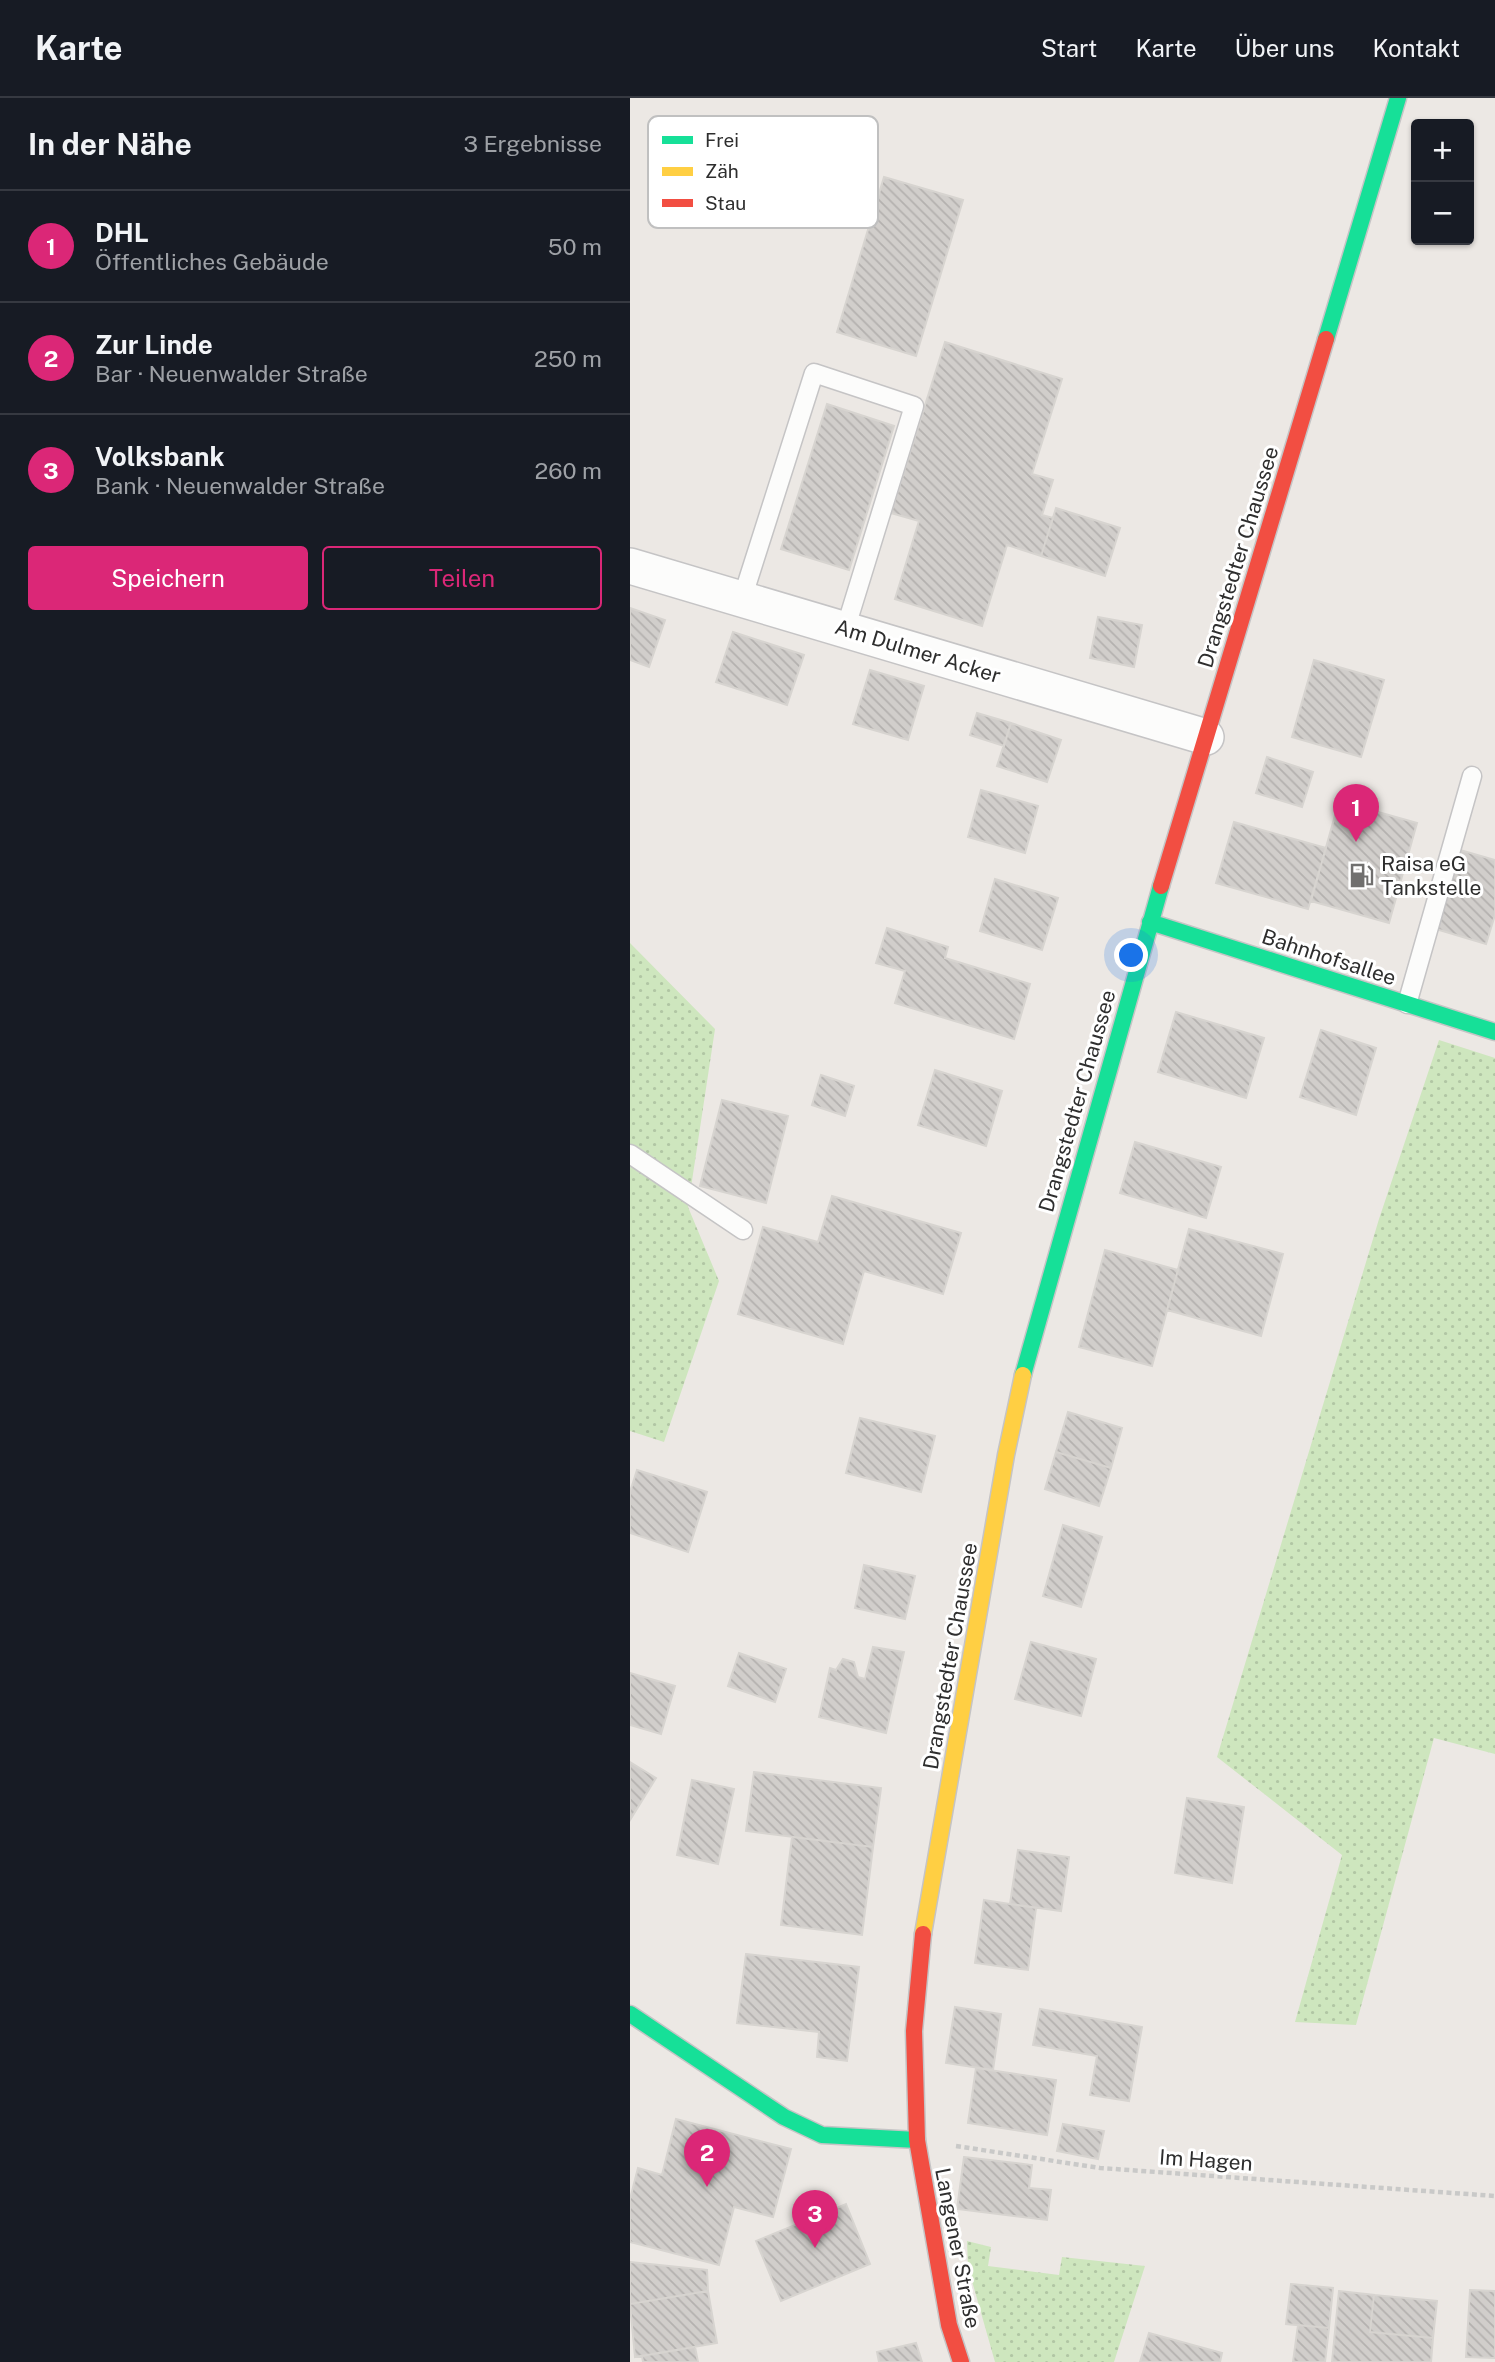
<!DOCTYPE html>
<html lang="de">
<head>
<meta charset="utf-8">
<style>
	body { margin:0; font-family:"Public Sans",sans-serif; background:#20242c; color:#f1f3f6 }
	.controls { position:absolute; right:21px; top:21px; display:grid; overflow:hidden; border-radius:7px; box-shadow:0 2px 5px #0004 }
	.controls button { width:63px; height:63px; display:grid; place-items:center; padding:0; border:0; border-bottom:2px solid #363941; background:#171b24; color:#f1f3f6; font:35px sans-serif }
	.you { position:absolute; left:502px; top:858px; width:24px; height:24px; margin:-18px; border:5px solid #fff; border-radius:50%; background:#1a73e8; box-shadow:0 0 0 10px #1a73e833 }
	.badge { display:grid; place-items:center; width:46px; height:46px; border-radius:50%; background:#db2777; color:#fff; font-size:23px; font-weight:700 }
	.pin { position:absolute; translate:-50% -58px; filter:drop-shadow(0 2px 4px #0008) }
	.pin::after { content:''; position:absolute; top:37px; width:24px; height:21px; background:inherit; clip-path:polygon(0 0,100% 0,50% 100%) }
	.list { margin:0; padding:0; list-style:none }
	h2 { display:flex; justify-content:space-between; align-items:center; height:91px; margin:0; padding:0 28px; font-size:30px }
	h2 small { font-size:23px; font-weight:400; color:#9ea1a6 }
	.list li { display:grid; grid-template-columns:46px 1fr auto; gap:21px; align-items:center; box-sizing:border-box; height:112px; padding:0 28px; border-top:2px solid #363941 }
	.list b { display:block; font-size:26px; white-space:nowrap }
	.list p { margin:0; font-size:23px; white-space:nowrap; color:#9ea1a6 }
	.list em { font-size:23px; font-style:normal; color:#9ea1a6 }
	.actions { display:flex; gap:14px; padding:21px 28px }
	.actions a { flex:1; padding:16px 0; border:2px solid #db2777; border-radius:7px; text-align:center; font-size:24px; color:#db2777 }
	.actions .main { background:#db2777; color:#fff }
	.map { position:relative; flex:none; width:865px; height:2264px; overflow:hidden }
	header { display:flex; align-items:center; gap:42px; box-sizing:border-box; height:98px; padding:0 35px; background:#171b24; border-bottom:2px solid #363941 }
	header strong { font-size:33px }
	nav { display:flex; gap:38px; margin-inline-start:auto; font-size:24px }
	main { display:flex }
	aside { flex:1; background:#171b24 }
	.map>svg:first-child { display:block }
	.grass { fill:url(#grass-dots) }
	.building { fill:url(#building-back-hatch); stroke:#d7d4d0; stroke-width:2 }
	.lines { fill:none; stroke-linecap:round; stroke-linejoin:round }
	.lane-casing { stroke:#c5c4c5; stroke-width:21 }
	.street-casing { stroke:#c5c4c5; stroke-width:38 }
	.fast-casing { stroke:#c5c4c5; stroke-width:19 }
	.slow-casing { stroke:#c5c4c5; stroke-width:19 }
	.jam-casing { stroke:#c5c4c5; stroke-width:19 }
	.path { stroke:#c9c9c8; stroke-width:4.5; stroke-dasharray:5 3.5; stroke-linecap:butt }
	.lane { stroke:#fcfcfb; stroke-width:18 }
	.street { stroke:#fcfcfb; stroke-width:35 }
	.fast { stroke:#16e098; stroke-width:16 }
	.slow { stroke:#ffcf43; stroke-width:16 }
	.jam { stroke:#f24e42; stroke-width:16 }
	.labels { text-anchor:middle; dominant-baseline:central; stroke-width:6; stroke-linejoin:round; paint-order:stroke }
	.street-label { font-size:21px; fill:#2e2e2e; stroke:#fff }
	.poi-label { font-size:21px; fill:#2e2e2e; stroke:#fff; text-anchor:start }
	.key { fill:#fff; stroke:#c0c0c0; stroke-width:2 }
	.key-label { font-size:19px; fill:#2e2e2e }
</style>
</head>
<body>
<header>
<strong>Karte</strong>
<nav><a>Start</a><a>Karte</a><a>Über uns</a><a>Kontakt</a></nav>
</header>
<main>
<aside>
<h2>In der Nähe<small>3 Ergebnisse</small></h2>
<ul class="list">
<li><span class="badge">1</span><div><b>DHL</b><p>Öffentliches Gebäude</p></div><em>50 m</em></li>
<li><span class="badge">2</span><div><b>Zur Linde</b><p>Bar · Neuenwalder Straße</p></div><em>250 m</em></li>
<li><span class="badge">3</span><div><b>Volksbank</b><p>Bank · Neuenwalder Straße</p></div><em>260 m</em></li>
</ul>
<div class="actions"><a class="main">Speichern</a><a>Teilen</a></div>
</aside>
<div class="map">
<svg width="865" height="2264" viewBox="0 0 865 2264">
	<defs>
		<pattern id="grass-dots" width="8" height="8" patternUnits="userSpaceOnUse" patternTransform="scale(1.75)"><rect width="8" height="8" fill="#cee6be"/><path d="M2 2h.1M6 6h.1" fill="none" stroke="#b1c6a4" stroke-width="1.8" stroke-linecap="round"/></pattern>
		<pattern id="building-back-hatch" width="6" height="6" patternUnits="userSpaceOnUse" patternTransform="scale(1.75)"><rect width="6" height="6" fill="#d1cecb"/><path d="M-1 5l2 2M0 0l6 6M5-1l2 2" fill="none" stroke="#b4b1af"/></pattern>
	</defs>
	<rect width="100%" height="100%" fill="#ece8e4"/>
	<path class="grass" d="M 0,845 L 85,931 L 58,1109 L 89,1183 L 34,1344 L 0,1333 Z
		M 809,942 L 865,960 L 865,1656 L 804,1640 L 726,1927 L 665,1924 L 712,1757 L 587,1659 L 749,1121 Z
		M 337,2143 L 361,2149 L 358,2168 L 429,2177 L 432,2159 L 515,2168 L 484,2264 L 365,2264 L 338,2169 Z"/>
	<path class="building" d="M 254,79 L 333,102 L 286,258 L 207,234 Z
		M 315,244 L 432,281 L 402,376 L 423,382 L 412,417 L 423,420 L 411,458 L 377,447 L 352,528 L 265,501 L 289,423 L 261,415 Z
		M 197,306 L 264,328 L 219,472 L 151,451 Z
		M 426,410 L 490,430 L 475,478 L 411,458 Z
		M 0,510 L 35,522 L 19,569 L 0,562 Z
		M 468,519 L 512,527 L 504,569 L 460,560 Z
		M 103,534 L 174,557 L 157,607 L 86,584 Z
		M 684,562 L 754,582 L 731,659 L 662,639 Z
		M 240,572 L 294,588 L 278,642 L 223,626 Z
		M 347,615 L 381,625 L 374,648 L 340,637 Z
		M 381,625 L 431,642 L 417,684 L 367,668 Z
		M 637,659 L 683,674 L 672,709 L 626,695 Z
		M 351,692 L 408,708 L 395,755 L 338,739 Z
		M 709,703 L 787,725 L 759,825 L 681,803 Z
		M 604,724 L 696,750 L 678,811 L 586,785 Z
		M 830,752 L 865,762 L 865,817 L 856,846 L 806,831 Z
		M 365,781 L 428,800 L 412,852 L 350,833 Z
		M 257,830 L 318,849 L 315,860 L 400,886 L 384,941 L 265,905 L 275,873 L 246,865 Z
		M 546,914 L 634,940 L 616,1000 L 528,974 Z
		M 691,932 L 746,950 L 726,1017 L 670,999 Z
		M 305,972 L 372,993 L 356,1048 L 288,1027 Z
		M 191,977 L 224,988 L 215,1018 L 182,1007 Z
		M 92,1002 L 158,1018 L 136,1105 L 70,1088 Z
		M 505,1044 L 591,1069 L 576,1120 L 490,1095 Z
		M 202,1098 L 331,1135 L 313,1196 L 234,1173 L 213,1246 L 108,1216 L 133,1129 L 188,1144 Z
		M 559,1131 L 653,1156 L 631,1238 L 537,1212 Z
		M 475,1152 L 548,1172 L 522,1268 L 449,1249 Z
		M 438,1314 L 492,1330 L 481,1370 L 426,1354 Z
		M 230,1320 L 305,1338 L 291,1394 L 216,1375 Z
		M 426,1354 L 481,1370 L 469,1408 L 415,1391 Z
		M 7,1372 L 77,1394 L 58,1454 L 0,1435 L 0,1394 Z
		M 433,1427 L 472,1439 L 451,1509 L 413,1498 Z
		M 234,1467 L 285,1478 L 275,1521 L 225,1510 Z
		M 401,1544 L 466,1561 L 451,1618 L 385,1601 Z
		M 243,1549 L 274,1554 L 256,1635 L 189,1619 L 200,1570 L 206,1572 L 213,1561 L 224,1564 L 228,1579 L 235,1581 Z
		M 109,1555 L 156,1571 L 145,1604 L 98,1588 Z
		M 0,1575 L 45,1588 L 31,1636 L 0,1627 Z
		M 0,1664 L 26,1680 L 0,1722 Z
		M 124,1674 L 251,1690 L 243,1749 L 116,1733 Z
		M 62,1682 L 104,1691 L 88,1766 L 47,1757 Z
		M 557,1700 L 614,1709 L 602,1785 L 545,1775 Z
		M 162,1739 L 243,1749 L 232,1837 L 151,1827 Z
		M 388,1752 L 439,1759 L 431,1813 L 380,1806 Z
		M 354,1802 L 406,1810 L 398,1872 L 345,1865 Z
		M 116,1856 L 229,1869 L 217,1963 L 187,1959 L 189,1934 L 107,1925 Z
		M 325,1909 L 371,1916 L 363,1972 L 316,1965 Z
		M 410,1911 L 512,1929 L 499,2003 L 460,1997 L 467,1958 L 403,1947 Z
		M 346,1970 L 426,1982 L 417,2037 L 338,2025 Z
		M 46,2021 L 161,2051 L 143,2119 L 104,2109 L 89,2167 L 0,2144 L 0,2101 L 8,2070 L 32,2077 Z
		M 433,2026 L 474,2033 L 468,2061 L 427,2053 Z
		M 334,2059 L 402,2067 L 399,2090 L 421,2092 L 417,2122 L 327,2111 Z
		M 216,2106 L 240,2166 L 151,2203 L 126,2143 Z
		M 0,2164 L 77,2172 L 78,2193 L 0,2206 Z
		M 661,2186 L 703,2190 L 699,2230 L 656,2226 Z
		M 840,2192 L 865,2193 L 865,2260 L 836,2259 Z
		M 78,2193 L 87,2245 L 5,2259 L 0,2206 Z
		M 709,2193 L 744,2197 L 740,2234 L 803,2240 L 801,2264 L 702,2264 Z
		M 744,2197 L 807,2203 L 803,2240 L 740,2234 Z
		M 668,2227 L 699,2230 L 695,2264 L 663,2264 Z
		M 519,2235 L 592,2255 L 590,2264 L 510,2264 Z
		M 286,2245 L 292,2264 L 249,2264 L 247,2254 Z
		M 65,2249 L 68,2264 L 13,2264 L 12,2258 Z"/>
	<g class="lines">
		<defs>
			<path id="lane" d="M 112,501 L 184,275 L 284,308 L 215,532
				M 777,906 L 842,678
				M 0,1056 L 113,1132"/>
			<path id="street" d="M 0,468 L 576,639"/>
			<path id="fast" d="M 696,241 L 768,0
				M 520,824 L 865,934
				M 393,1277 L 531,788
				M 0,1916 L 154,2019 L 192,2037 L 287,2042"/>
			<path id="slow" d="M 293,1836 L 376,1357 L 393,1277"/>
			<path id="jam" d="M 531,788 L 696,241
				M 293,1836 L 284,1933 L 287,2042 L 319,2227 L 331,2264"/>
		</defs>
		<use href="#lane" class="lane-casing"/>
		<use href="#street" class="street-casing"/>
		<use href="#fast" class="fast-casing"/>
		<use href="#slow" class="slow-casing"/>
		<use href="#jam" class="jam-casing"/>
		<path class="path" d="M 326,2048 L 470,2070 L 865,2098"/>
		<use href="#lane" class="lane"/>
		<use href="#street" class="street"/>
		<use href="#fast" class="fast"/>
		<use href="#slow" class="slow"/>
		<use href="#jam" class="jam"/>
	</g>
	<defs>
		<symbol id="fuel-bare" viewBox="-9 -9 18 18"><path d="M-5.5-6h7V0h2V4h1.3V-2.5L3-4.5l.8-.8L6-3V5H2.5V1h-1V6h-7ZM-4.2-4.7v3.2H.2V-4.7Z" fill="#706f6e" stroke="#fff" stroke-width="2.5" paint-order="stroke"/></symbol>
	</defs>
	<g fill-rule="evenodd">
		<use href="#fuel-bare" x="714" y="760" width="35" height="35"/>
	</g>
	<g class="labels">
		<g class="street-label">
			<text transform="translate(608 459) rotate(-73)">Drangstedter Chaussee</text>
			<text transform="translate(288 553) rotate(17)">Am Dulmer Acker</text>
			<text transform="translate(699 859) rotate(18)">Bahnhofsallee</text>
			<text transform="translate(447 1003) rotate(-74)">Drangstedter Chaussee</text>
			<text transform="translate(320 1558) rotate(-80)">Drangstedter Chaussee</text>
			<text transform="translate(576 2062) rotate(4)">Im Hagen</text>
			<text transform="translate(328 2150) rotate(79)">Langener Straße</text>
		</g>
		<g class="poi-label">
			<text x="751" y="765">Raisa eG<tspan x="751" dy="24">Tankstelle</tspan></text>
		</g>
	</g>
	<rect x="18" y="18" width="230" height="112" rx="10" class="key"/>
	<rect x="32" y="38" width="31" height="8" fill="#16e098"/>
	<rect x="32" y="69" width="31" height="9" fill="#ffcf43"/>
	<rect x="32" y="101" width="31" height="8" fill="#f24e42"/>
	<g class="key-label">
		<text x="75" y="49">Frei</text>
		<text x="75" y="80">Zäh</text>
		<text x="75" y="112">Stau</text>
	</g>
</svg>
<div class="controls">
<button>+</button>
<button>−</button>
</div>
<div class="you"></div>
<div class="pin badge" style="left:726px;top:744px">1</div>
<div class="pin badge" style="left:77px;top:2089px">2</div>
<div class="pin badge" style="left:185px;top:2150px">3</div>
</div>
</main>
</body>
</html>
